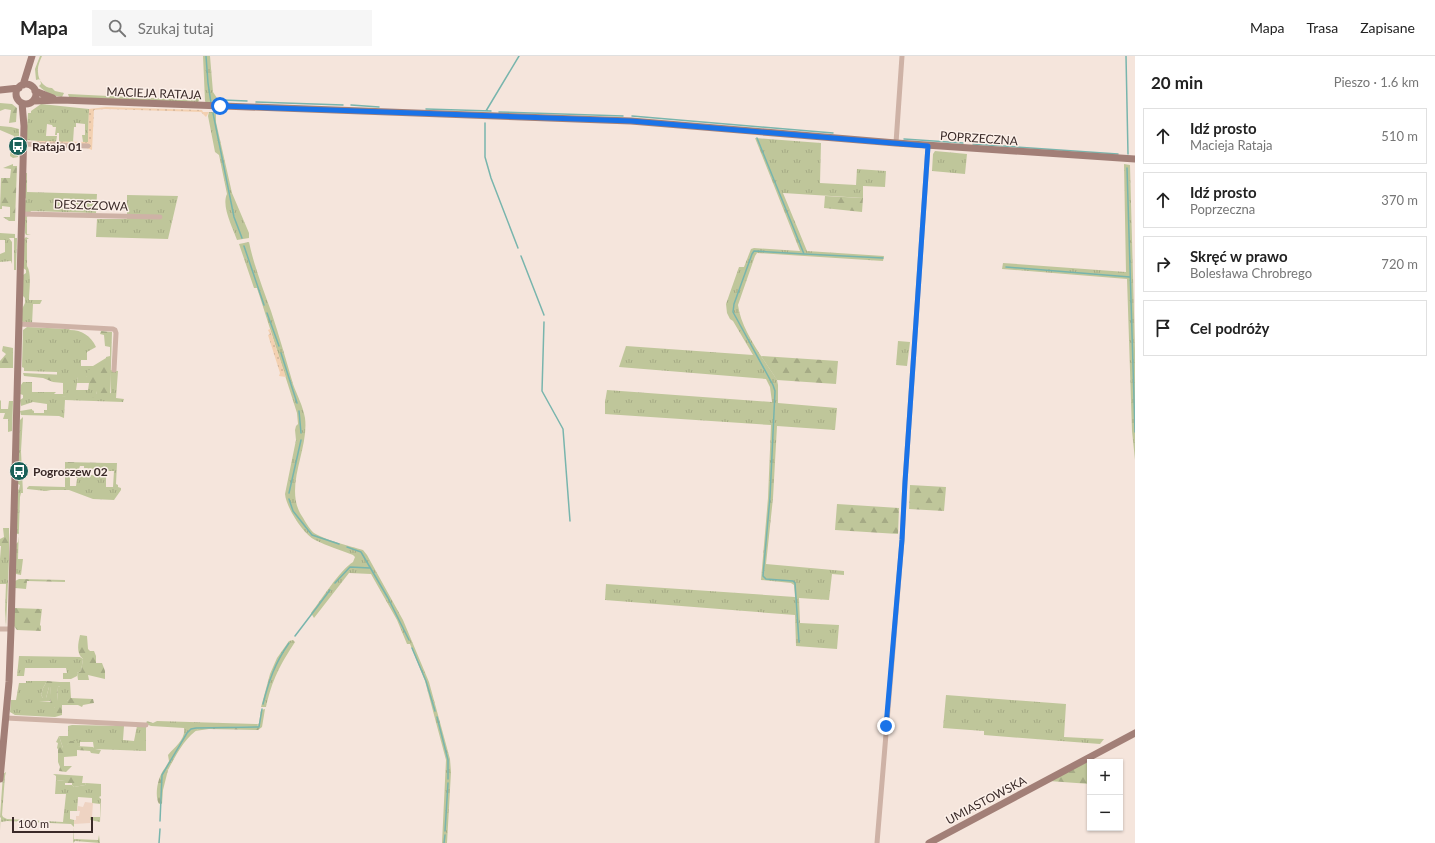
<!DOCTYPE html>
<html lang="pl">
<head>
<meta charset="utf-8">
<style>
	body { margin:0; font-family:Lato,sans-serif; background:#f6f6f6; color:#222 }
	.controls { position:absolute; right:12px; bottom:12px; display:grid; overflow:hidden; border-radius:0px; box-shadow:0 1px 3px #0004 }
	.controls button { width:36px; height:36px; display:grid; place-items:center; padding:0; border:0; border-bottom:1px solid #e0e0e0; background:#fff; color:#222; font:20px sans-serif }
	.scale { position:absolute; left:12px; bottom:10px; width:81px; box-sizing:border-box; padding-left:4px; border:2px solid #3a2a28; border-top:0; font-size:11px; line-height:14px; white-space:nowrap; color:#3a2a28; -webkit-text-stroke:3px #fcf0e9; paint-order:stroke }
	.stop { position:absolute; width:12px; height:12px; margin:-9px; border:3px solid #1a73e8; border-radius:50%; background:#fff }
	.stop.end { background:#1a73e8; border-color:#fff; box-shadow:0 1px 4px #0008 }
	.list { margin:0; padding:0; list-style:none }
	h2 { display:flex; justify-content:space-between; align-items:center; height:52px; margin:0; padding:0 16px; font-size:17px }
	h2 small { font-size:13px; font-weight:400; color:#767676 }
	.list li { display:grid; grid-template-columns:26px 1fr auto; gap:12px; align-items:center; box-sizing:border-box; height:56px; margin:0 8px 8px; padding:0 8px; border:1px solid #e0e0e0; border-radius:0px }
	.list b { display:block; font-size:15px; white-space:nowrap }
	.list p { margin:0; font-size:13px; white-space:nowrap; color:#767676 }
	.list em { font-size:13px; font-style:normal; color:#767676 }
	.icon { flex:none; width:22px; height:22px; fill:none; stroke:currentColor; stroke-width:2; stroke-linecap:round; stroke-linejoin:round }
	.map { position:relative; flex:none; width:1135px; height:787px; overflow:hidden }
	header { display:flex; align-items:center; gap:24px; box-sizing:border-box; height:56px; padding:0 20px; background:#fff; border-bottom:1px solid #e0e0e0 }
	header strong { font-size:19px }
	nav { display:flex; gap:22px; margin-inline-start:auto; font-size:14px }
	.search { width:280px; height:36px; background:#f6f6f6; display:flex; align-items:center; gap:10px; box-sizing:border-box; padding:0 14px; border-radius:0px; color:#767676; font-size:15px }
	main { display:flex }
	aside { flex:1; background:#fff }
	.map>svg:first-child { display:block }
	.grass { fill:url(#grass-tufts) }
	.forest { fill:url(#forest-firs) }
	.sand { fill:url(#sand-dots) }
	.plaza { fill:#eed3c2 }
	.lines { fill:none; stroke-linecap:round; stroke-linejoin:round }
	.stream { stroke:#78b5ad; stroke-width:1.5 }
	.street { stroke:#ceb2a6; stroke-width:5 }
	.secondary { stroke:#a27f77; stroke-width:7 }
	.route { stroke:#1a73e8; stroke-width:5 }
	.labels { text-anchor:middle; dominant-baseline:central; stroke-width:3; stroke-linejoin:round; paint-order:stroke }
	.street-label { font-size:12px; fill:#3a2a28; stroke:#fcf0e9 }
	.poi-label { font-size:12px; font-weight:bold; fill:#3a2a28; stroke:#fcf0e9; text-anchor:start }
</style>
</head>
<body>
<header>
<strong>Mapa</strong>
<div class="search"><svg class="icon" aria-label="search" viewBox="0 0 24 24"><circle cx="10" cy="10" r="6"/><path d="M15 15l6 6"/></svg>Szukaj tutaj</div>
<nav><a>Mapa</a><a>Trasa</a><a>Zapisane</a></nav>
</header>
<main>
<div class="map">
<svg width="1135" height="787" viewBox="0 0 1135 787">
	<defs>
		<pattern id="grass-tufts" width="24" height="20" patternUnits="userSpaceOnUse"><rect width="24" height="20" fill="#bfc69a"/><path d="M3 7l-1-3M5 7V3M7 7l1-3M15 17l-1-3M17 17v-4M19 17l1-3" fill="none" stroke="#a5aa85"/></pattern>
		<pattern id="forest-firs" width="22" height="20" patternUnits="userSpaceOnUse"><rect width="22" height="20" fill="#bfc69a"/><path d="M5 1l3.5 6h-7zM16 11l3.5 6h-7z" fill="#a5aa85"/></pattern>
		<pattern id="sand-dots" width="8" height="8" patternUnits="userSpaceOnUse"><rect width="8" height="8" fill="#f3d0b0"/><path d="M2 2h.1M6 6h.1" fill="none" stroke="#d1b397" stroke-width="1.8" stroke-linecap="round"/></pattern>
	</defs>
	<rect width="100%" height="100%" fill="#f5e5dc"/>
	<path class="grass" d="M 40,0 L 42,0 C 40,5 37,11 38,16 C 38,24 44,32 52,32 L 55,35 L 64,37 L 62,41 C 53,40 46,37 39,30 L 41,28 L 40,23 L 36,24 L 35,13 Z
		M 203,0 L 210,0 L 213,36 L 217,42 L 216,47 L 206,47 L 205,45 Z
		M 68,38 L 190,44 L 200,41 L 198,47 L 69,41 Z
		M 41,48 L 89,53 L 88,86 L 83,86 L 82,79 L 85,79 L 85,68 L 76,67 L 76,71 L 74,71 L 73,86 L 59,86 L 59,77 L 57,77 L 57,79 L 55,79 L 56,71 L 53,71 L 52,69 L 47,68 L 46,80 L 57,80 L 56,86 L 26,84 L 28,57 L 31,57 L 31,55 Z
		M 209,56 L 216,56 L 216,66 L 232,137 L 249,177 L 249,182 L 237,184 C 233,172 221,150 227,138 L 219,99 L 215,96 L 208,60 Z
		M 0,70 L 11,71 L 19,73 L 19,88 L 17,91 L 19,91 L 18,101 L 13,102 L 10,100 L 11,91 L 13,91 L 14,80 L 0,74 Z
		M 755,82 L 821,87 L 820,127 L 856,129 L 857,113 L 886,115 L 885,131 L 863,130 L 863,142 L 783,137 L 807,195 L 884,200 L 883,205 L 757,197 L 755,200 L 738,249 C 741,274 763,302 777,324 L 778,329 L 778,347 L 837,352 L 835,374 L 777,370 L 773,442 L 766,508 L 844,515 L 844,519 L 832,518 L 829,544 L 799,542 L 800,567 L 839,569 L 837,593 L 796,590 L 795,559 L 605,544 L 606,528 L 795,541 L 794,529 L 791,527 L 761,524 L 768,442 L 771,369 L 605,358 L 605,346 L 607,334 L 772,346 L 770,331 L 766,323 L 619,311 L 626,290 L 753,299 L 733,265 L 730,263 L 727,257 L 726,248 L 739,211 L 744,211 L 751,193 L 754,192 L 800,195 Z
		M 935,95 L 967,98 L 965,118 L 932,115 L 933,98 Z
		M 1124,108 L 1130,109 L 1135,295 L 1135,404 L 1132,375 L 1127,223 L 1002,213 L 1003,207 L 1126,216 Z
		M 26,117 L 27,117 L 27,136 L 97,138 L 96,157 L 31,155 L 27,161 L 27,178 L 31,178 L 26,179 L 25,177 L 24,147 L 26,143 L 24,141 Z
		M 127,139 L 178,140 L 168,183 L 96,181 L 97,163 L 127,163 Z
		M 0,177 L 15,178 L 15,182 L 17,182 L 16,214 L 12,214 L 14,214 L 14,182 L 9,182 L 12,186 L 12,208 L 11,205 L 0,206 L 0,198 L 5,196 L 5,184 L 0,184 Z
		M 26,181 L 29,183 L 27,183 L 27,210 C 32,218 29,234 29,244 L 42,244 L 40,248 L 33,248 L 32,268 L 23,267 L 22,265 L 22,253 L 25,247 L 25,242 L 23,240 L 23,219 L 26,217 L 26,214 L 23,212 L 24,183 Z
		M 249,186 C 254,210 263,233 271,255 C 279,279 286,304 293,328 C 297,339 303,350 305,362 C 309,393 285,428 300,457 C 304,463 309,473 314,477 C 325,484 350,490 363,494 L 367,499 L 403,564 L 429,626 L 450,703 L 451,716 L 447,787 L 442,787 L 446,704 L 425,625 L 410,588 L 407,588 L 397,564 L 371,518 L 349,517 L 314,562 L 311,557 C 321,544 340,514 353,506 L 355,501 L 353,499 C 341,494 327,490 315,484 C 303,478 286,451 285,438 L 296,384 L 295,374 L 296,370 L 298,368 L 297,357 L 257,232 L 254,232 L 239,188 Z
		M 27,271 L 69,273 L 70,274 C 82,274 91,280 96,291 L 87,296 L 87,304 L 81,304 L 81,310 L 93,310 L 93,314 L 86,321 L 78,321 L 76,334 L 88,334 L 89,327 L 92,327 L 97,336 L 96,338 L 89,338 L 89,341 L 111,337 L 110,314 L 118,315 L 116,342 L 124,343 L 123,346 L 65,344 L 64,362 L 59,360 L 21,359 L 20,355 L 32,353 L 32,354 L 34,355 L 34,357 L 44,357 L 44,354 L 47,354 L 47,348 L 33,346 L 21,350 L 20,344 L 23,342 L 23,339 L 20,338 L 21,329 L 23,326 L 32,326 L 32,336 L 56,336 L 54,338 L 66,341 L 66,319 L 57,319 L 57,316 L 24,315 L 24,312 L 22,311 L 23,274 Z
		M 898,285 L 910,286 L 907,310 L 896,309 Z
		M 1,344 L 1,353 L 8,353 L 9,345 L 13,345 L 12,375 L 8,376 L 8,363 L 3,363 L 5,357 L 0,357 L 0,345 Z
		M 23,361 L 21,395 L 23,437 L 21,437 L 20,441 L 18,503 L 23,503 L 21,519 L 16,518 L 16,488 L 18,486 L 19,478 L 17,478 L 17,435 L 19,433 L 20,429 L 18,428 L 18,424 L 19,423 L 20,406 L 18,406 L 20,364 Z
		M 107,407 L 117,407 L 116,428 L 118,429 L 118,431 L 121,432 L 121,434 L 114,444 L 93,443 L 69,434 L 51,434 L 46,435 L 27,433 L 27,432 L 29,430 L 65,431 L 65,418 L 71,417 L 75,421 L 70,421 L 70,430 L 76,430 L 77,423 L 78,423 L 78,418 L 84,418 L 84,421 L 88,421 L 89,419 L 106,420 L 106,431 L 113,431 L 114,415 L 107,415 Z
		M 0,503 L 9,503 L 6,571 L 5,554 L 6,528 L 0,528 Z
		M 293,584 L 295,586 C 280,609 272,624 266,651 L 261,651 L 270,618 L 277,602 L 289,585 Z
		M 19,600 L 80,601 L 83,603 L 81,615 L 77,617 L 77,620 L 71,623 L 63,623 L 63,617 L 67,617 L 66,612 L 25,612 L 24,620 L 17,620 Z
		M 26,625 L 47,625 L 43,632 L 41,639 L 43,642 L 46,642 L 49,631 L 51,630 L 50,645 L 39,645 L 52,646 L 55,652 L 55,661 L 15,659 L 10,656 L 11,644 L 16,644 L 19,627 L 26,627 Z
		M 60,626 L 70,626 L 71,642 L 67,645 L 57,645 L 58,631 L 60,630 Z
		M 946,639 L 1066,648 L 1064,681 L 1104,683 L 1100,688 L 984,679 L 984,675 L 943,672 Z
		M 147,665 L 153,667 L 157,665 L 258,668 L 257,670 L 200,672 C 185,681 176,699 168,714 L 165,712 L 169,705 L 168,699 C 175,691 186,683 184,672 L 151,670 L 146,668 Z
		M 72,669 L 124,670 L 123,684 L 134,685 L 137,670 L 146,670 L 146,695 L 94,693 L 93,686 L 80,686 L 80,690 L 77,691 L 77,685 L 68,688 L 66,693 L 63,692 L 59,680 L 68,680 L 68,670 Z
		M 6,716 L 5,720 L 2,759 L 3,761 L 7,763 L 63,766 L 66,738 L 55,738 L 56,724 L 65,725 L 65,729 L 72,729 L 74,731 L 85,729 L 86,727 L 101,728 L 101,740 L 99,741 L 101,743 L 100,766 L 90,764 L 90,761 L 100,761 L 100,748 L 92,747 L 92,742 L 78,741 L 77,755 L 70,755 L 70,763 L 74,764 L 74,783 L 98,784 L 99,779 L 100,787 L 75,785 L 73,787 L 74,771 L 71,768 L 7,765 L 1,766 L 0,775 L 1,762 L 0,761 L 3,718 Z"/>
	<path class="forest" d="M 0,47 L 12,48 L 17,52 L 16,66 L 9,67 L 11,54 L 5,53 L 0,55 Z
		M 13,108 L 13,110 L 17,110 L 15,165 L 9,165 L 3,161 L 10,161 L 10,151 L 2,150 L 2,153 L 0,153 L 1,122 L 10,122 L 11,113 L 3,112 Z
		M 825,140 L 863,142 L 862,156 L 824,152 Z
		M 101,275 L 112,276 L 110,343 L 89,341 L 89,338 L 96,338 L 97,336 L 92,333 L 92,327 L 77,327 L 78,321 L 86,321 L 88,314 L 93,314 L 93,310 L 106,302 L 106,301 L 110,300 L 110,291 L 105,290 L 104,279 L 100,278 Z
		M 3,290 L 13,292 L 13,312 L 0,312 L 0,305 L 6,298 L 2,295 Z
		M 761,300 L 838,305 L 836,328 L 777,324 Z
		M 23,317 L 66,319 L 66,341 L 53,340 L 54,338 L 63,338 L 63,327 L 53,326 L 43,322 L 24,320 Z
		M 65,406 L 107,407 L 107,414 L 84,412 L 84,410 L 80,410 L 79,413 L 78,423 L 71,417 L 65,418 Z
		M 910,429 L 946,431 L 944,455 L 909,453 Z
		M 837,448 L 899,452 L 898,478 L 835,474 Z
		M 3,472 L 9,472 L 9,503 L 0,503 L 1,490 L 0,490 L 0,483 L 4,481 Z
		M 19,523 L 65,524 L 65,526 L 27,525 L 26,533 L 15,532 L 15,525 Z
		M 14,552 L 42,553 L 40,569 L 41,570 L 41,575 L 17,574 L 14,570 Z
		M 80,579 L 87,580 L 88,593 L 90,595 L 94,595 L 96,600 L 96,607 L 102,607 L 105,615 L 105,623 L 88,619 L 89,624 L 78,624 L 77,617 L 81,615 L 83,603 C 76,597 78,588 80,579 Z
		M 47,625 L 60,626 L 60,630 L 58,631 L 57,645 L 67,645 L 70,642 L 93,643 L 94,647 L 83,649 L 82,651 L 78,649 L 62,649 L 62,659 L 55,661 L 55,652 C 48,646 50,639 51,631 L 49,631 L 46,642 L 43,642 L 41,639 L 43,632 Z
		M 265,653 L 262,671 L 258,674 L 209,673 L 195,675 L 200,672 L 257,670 L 259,667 L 261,654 Z
		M 59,680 L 63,692 L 66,692 L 66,689 L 68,688 L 70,685 L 77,685 L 77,690 L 93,691 L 95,693 L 101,694 L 99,698 L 91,697 L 90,695 L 77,694 L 77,700 L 64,701 L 64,710 L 72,710 L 66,716 L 59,715 L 60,711 L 58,706 L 58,693 L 57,692 L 58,687 L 56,686 Z
		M 1085,707 L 1090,707 L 1090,728 L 1049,725 Z
		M 165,712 L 168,714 L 163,734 L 162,748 L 159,748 C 154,739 158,720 165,712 Z
		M 53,718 L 83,720 L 82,727 L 86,727 L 85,729 L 74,731 L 72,729 L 72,727 L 65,727 L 65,725 L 56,724 L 56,720 Z"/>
	<path class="sand" d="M 106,51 L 202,54 L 203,56 L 209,56 L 206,61 L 201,56 L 105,53 L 94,54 L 92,94 L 87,92 L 35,91 L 35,85 L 88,86 L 89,53 Z
		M 270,273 L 286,321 L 279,320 L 280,317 L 268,279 L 270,278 L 268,274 Z"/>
	<path class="plaza" d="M 85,746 L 93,747 L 92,761 L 90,761 L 90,767 L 74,768 L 74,764 L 76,764 L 76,760 L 79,760 L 80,755 L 77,755 L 78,750 L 83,751 Z"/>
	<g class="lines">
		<path class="stream" d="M 206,0 L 208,27 L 211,47
			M 1126,0 L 1128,98
			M 223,44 L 247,45
			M 256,46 L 343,49
			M 351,49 L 379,51
			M 426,53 L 491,55
			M 486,55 L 519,0
			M 499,56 L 623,60
			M 213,57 L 234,161 L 242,182
			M 632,60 L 833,77
			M 485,67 L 485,101 L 491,122 L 518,192
			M 757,82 L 804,198 L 754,195 L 752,198 L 734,248 L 733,256 L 773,329 L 775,335 L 770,441 L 763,520 L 766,523 L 793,525 L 795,527 L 799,586
			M 904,83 L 963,87
			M 973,88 L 1118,98
			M 1127,112 L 1135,376
			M 244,190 L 264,249
			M 805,198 L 883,202
			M 521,200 L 544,259
			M 1006,211 L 1130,221
			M 267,257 L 279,290
			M 544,266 L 542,335 L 563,373 L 570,465
			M 281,297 L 297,347
			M 299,355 L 301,377
			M 289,437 L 301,384
			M 289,443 L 293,455 L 312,479 L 339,488
			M 347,491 L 361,496 L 388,542 L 409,584
			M 335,527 L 350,511 L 370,512
			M 295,580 L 330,534
			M 412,592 L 426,625 L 435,655
			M 263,648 C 269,624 275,607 289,587
			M 437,661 L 448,704 L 448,723
			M 160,765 L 162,719 L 187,677 L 191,673 L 196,672 L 259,671 L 262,653
			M 445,775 L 448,727
			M 159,787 L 160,773
			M 444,787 L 445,779"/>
		<path class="street" d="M 896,87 L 902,0
			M 23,88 L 88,90
			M 22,158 L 160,161
			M 19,268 L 113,273 L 115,274 L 116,277 L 114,314
			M 0,573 L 11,573
			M 6,662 L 146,669
			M 877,787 L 902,484 L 905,426 L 928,90"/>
		<path class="secondary" d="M16 38a10 10 0 1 1 20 0a10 10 0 1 1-20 0Z
			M 23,29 L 32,0
			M 0,34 L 19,32
			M 35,35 L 53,42
			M 33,45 L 61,44 L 631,65 L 896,87 L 1135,103
			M 0,723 L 9,626 L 11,573 L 24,70 L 22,47
			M 929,787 L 1135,677"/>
	</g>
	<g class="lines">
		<path class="route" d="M 220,50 L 631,65 L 928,90 L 905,426 L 902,484 L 886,670"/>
	</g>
	<defs>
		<symbol id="bus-disc" viewBox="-11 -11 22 22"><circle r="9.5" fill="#196058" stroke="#fcf0e9"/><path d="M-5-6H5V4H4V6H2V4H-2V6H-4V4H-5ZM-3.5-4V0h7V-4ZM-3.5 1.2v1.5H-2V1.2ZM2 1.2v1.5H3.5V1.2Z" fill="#fff"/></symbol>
	</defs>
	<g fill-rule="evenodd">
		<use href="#bus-disc" x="7" y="79" width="22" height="22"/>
		<use href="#bus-disc" x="8" y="404" width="22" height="22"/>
	</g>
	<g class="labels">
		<g class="street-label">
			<text transform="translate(154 37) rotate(2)">MACIEJA RATAJA</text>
			<text transform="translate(979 82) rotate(4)">POPRZECZNA</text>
			<text transform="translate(91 149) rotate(2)">DESZCZOWA</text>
			<text transform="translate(986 744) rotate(-28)">UMIASTOWSKA</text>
		</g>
		<g class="poi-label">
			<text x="32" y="90">Rataja 01</text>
			<text x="33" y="415">Pogroszew 02</text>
		</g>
	</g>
</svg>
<div class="controls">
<button>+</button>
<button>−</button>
</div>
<div class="scale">100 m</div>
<div class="stop" style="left:220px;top:50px"></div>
<div class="stop end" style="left:886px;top:670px"></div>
</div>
<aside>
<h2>20 min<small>Pieszo · 1.6 km</small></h2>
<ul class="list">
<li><svg class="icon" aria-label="ahead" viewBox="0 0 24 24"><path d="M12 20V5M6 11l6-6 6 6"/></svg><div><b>Idź prosto</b><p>Macieja Rataja</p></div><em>510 m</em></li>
<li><svg class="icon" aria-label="ahead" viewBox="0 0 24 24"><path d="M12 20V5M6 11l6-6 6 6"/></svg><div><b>Idź prosto</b><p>Poprzeczna</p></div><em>370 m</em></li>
<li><svg class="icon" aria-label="right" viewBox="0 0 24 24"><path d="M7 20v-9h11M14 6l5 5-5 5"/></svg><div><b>Skręć w prawo</b><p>Bolesława Chrobrego</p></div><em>720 m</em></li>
<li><svg class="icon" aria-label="arrive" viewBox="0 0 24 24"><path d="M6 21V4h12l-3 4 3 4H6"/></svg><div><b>Cel podróży</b></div></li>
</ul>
</aside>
</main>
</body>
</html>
